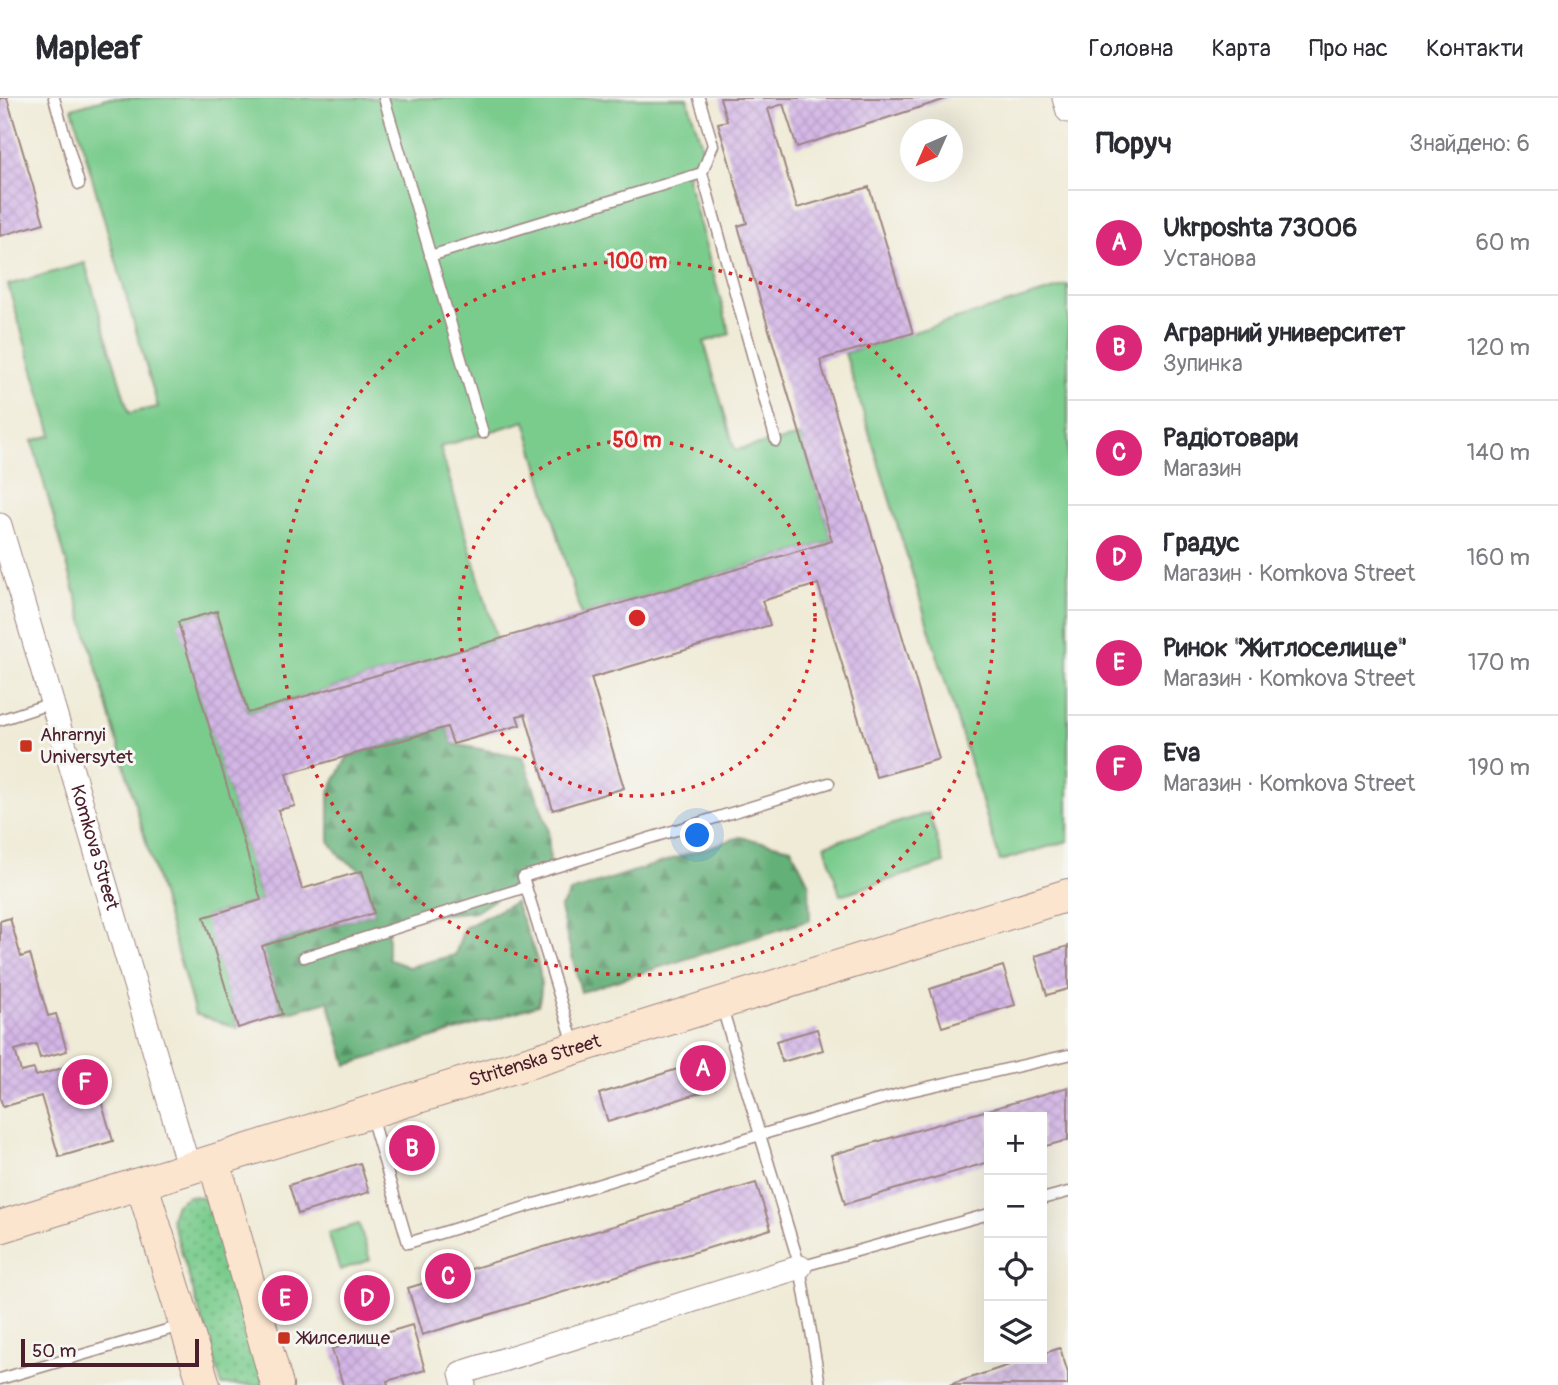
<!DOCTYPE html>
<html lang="uk">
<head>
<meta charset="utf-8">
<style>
	body { margin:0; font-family:Pangolin,sans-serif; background:#f7f7f7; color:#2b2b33 }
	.controls { position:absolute; right:21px; bottom:21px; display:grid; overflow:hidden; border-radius:0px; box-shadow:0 7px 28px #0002 }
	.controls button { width:63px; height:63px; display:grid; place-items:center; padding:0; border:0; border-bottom:2px solid #e1e1e2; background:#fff; color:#2b2b33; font:35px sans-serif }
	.compass { position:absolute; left:900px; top:21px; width:63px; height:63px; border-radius:50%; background:#fff; box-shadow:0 7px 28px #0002; rotate:225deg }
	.scale { position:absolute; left:21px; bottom:18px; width:178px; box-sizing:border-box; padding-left:7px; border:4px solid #4a1f2b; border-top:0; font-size:19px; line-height:24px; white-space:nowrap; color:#4a1f2b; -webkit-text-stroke:5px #f6f6f2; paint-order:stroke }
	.you { position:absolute; left:698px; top:738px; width:24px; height:24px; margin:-18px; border:5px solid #fff; border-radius:50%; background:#1a73e8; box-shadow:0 0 0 10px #1a73e833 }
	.badge { display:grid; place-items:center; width:46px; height:46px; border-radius:50%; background:#db2777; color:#fff; font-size:23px; font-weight:700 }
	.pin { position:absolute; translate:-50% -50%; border:4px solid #fff; box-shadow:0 2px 7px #0006 }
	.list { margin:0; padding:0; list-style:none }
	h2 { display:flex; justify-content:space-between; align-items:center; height:91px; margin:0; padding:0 28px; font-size:30px }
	h2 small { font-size:23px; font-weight:400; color:#7c7c81 }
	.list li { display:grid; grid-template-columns:46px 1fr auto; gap:21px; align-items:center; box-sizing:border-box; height:105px; padding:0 28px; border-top:2px solid #e1e1e2 }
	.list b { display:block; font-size:26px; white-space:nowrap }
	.list p { margin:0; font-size:23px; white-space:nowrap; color:#7c7c81 }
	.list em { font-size:23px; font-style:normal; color:#7c7c81 }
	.icon { flex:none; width:38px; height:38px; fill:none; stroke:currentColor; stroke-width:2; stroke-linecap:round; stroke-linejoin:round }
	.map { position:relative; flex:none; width:1068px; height:1287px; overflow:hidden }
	header { display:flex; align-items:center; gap:42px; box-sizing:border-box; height:98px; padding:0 35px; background:#fff; border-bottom:2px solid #e1e1e2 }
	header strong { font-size:33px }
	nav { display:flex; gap:38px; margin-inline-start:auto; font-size:24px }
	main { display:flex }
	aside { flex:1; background:#fff }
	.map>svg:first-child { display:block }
	.grass { fill:url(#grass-dots); stroke:#62765c; stroke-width:2 }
	.forest { fill:url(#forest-firs); stroke:#566852; stroke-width:2 }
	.green { fill:#7acc8d; stroke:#62765c; stroke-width:2 }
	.building { fill:url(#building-cross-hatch) }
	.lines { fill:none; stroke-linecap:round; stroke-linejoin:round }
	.lane-casing { stroke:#9d8581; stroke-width:13 }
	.street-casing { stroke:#9d8581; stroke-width:25 }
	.secondary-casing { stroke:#9d8581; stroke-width:34 }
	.lane { stroke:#fff; stroke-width:10 }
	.street { stroke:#fff; stroke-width:23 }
	.secondary { stroke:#fce5cf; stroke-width:32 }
	.ring { fill:none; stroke:#d62828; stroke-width:3.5; stroke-dasharray:3.5 7 }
	.poi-dot { fill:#c8321e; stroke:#f6f6f2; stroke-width:2.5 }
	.labels { text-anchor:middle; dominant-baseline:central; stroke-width:6; stroke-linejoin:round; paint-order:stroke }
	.poi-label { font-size:19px; fill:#4a1f2b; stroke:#f6f6f2; text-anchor:start }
	.street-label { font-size:19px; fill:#4a1f2b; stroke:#f6f6f2 }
	.centre { fill:#d62828; stroke:#f6f6f2; stroke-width:3.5 }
	.ring-label { font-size:21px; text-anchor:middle; font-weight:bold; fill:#d62828; stroke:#f6f6f2; stroke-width:6; stroke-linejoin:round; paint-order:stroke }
</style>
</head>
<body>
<header>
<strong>Mapleaf</strong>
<nav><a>Головна</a><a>Карта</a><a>Про нас</a><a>Контакти</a></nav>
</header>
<main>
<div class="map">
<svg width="1068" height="1287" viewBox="0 0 1068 1287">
	<defs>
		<pattern id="grass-dots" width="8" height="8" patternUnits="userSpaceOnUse" patternTransform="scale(1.75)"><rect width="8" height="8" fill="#7acc8d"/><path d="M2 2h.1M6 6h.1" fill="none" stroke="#66a573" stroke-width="1.8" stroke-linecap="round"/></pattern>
		<pattern id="forest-firs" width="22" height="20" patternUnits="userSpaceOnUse" patternTransform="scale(1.75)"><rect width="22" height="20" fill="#63b078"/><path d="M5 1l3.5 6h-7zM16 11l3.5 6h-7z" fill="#548f63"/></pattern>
		<pattern id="building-cross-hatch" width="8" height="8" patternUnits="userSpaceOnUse" patternTransform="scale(1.75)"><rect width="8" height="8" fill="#d3b6e6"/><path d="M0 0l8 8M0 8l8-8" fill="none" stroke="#b79cc5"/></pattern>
	</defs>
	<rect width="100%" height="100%" fill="#f6f6f2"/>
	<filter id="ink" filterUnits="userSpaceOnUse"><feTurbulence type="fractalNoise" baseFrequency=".0143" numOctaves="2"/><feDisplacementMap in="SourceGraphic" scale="14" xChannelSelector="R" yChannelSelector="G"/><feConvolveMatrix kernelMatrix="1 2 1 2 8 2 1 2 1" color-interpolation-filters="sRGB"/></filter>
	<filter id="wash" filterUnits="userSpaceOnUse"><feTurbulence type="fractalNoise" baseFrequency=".00686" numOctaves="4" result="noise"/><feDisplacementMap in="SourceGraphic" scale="28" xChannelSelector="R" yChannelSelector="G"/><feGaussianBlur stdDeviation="1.57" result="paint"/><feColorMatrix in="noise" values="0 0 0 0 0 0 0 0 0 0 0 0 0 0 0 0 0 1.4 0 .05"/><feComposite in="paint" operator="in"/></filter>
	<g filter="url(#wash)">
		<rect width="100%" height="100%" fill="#f0ebd7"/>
		<path class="grass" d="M 188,1098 L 201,1099 L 211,1108 L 264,1287 L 222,1287 L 171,1120 L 176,1106 Z"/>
		<path class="forest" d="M 447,629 L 453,646 L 523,659 L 548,730 L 550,765 L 477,813 L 388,821 L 388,861 L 408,869 L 455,857 L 464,830 L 515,804 C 526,835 549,875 538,907 L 347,967 L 328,903 L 282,916 L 262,848 L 374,815 L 362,773 L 341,759 L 329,743 L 329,693 L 348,658 Z
			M 740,739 L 791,750 L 809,786 L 810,822 L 581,894 L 560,811 L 570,794 Z"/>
		<path class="green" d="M 107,0 L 687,0 L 703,51 L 687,80 L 730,236 L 704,244 L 735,352 L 801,338 L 832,443 L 581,517 L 525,323 L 440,349 L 497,542 L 248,615 L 218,513 L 179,524 L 261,802 L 205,819 L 238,930 L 195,916 L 32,343 L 52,337 L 8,187 L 85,165 L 129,315 L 158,309 L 72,10 Z
			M 1068,187 L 1068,743 L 1000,763 L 845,255 Z
			M 929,715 L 944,765 L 840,797 L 825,747 Z
			M 359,1126 L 370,1162 L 340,1172 L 328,1135 Z"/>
		<g id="blocks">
			<path class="building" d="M 0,0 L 7,0 L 44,125 L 0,138 Z
				M 720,0 L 949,0 L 797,49 L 783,6 L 768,11 L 797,110 L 869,89 L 913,235 L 820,262 L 939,661 L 876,679 L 818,486 L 762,503 L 770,527 L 591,580 L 624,690 L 553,712 L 525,616 L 517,618 L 520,627 L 453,646 L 447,629 L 286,676 L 295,708 L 278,712 L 302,791 L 362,773 L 374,815 L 262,848 L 282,916 L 238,930 L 204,819 L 261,802 L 178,524 L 217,513 L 248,615 L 832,443 L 738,128 L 747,125 L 718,25 L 727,23 Z
				M 10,820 L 21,859 L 30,856 L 48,918 L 56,916 L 67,953 L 40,960 L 36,946 L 15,952 L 21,974 L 34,971 L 36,978 L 89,962 L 113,1043 L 59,1059 L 41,998 L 3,1009 L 0,1000 L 0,823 Z
				M 1068,848 L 1068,891 L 1047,897 L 1035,858 Z
				M 1003,868 L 1015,907 L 942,929 L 930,891 Z
				M 817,931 L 823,952 L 782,964 L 776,943 Z
				M 706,962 L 715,990 L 608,1024 L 599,996 Z
				M 1068,989 L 1068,1042 L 1042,1049 L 1042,1019 L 989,1019 L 989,1064 L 845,1106 L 831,1057 Z
				M 360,1065 L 369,1094 L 298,1116 L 289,1087 Z
				M 756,1085 L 771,1131 L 422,1237 L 408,1190 Z
				M 412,1227 L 425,1272 L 387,1283 L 388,1287 L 343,1287 L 332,1251 Z
				M 1060,1250 L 1068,1275 L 1068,1287 L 949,1287 L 1027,1261 L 1042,1261 L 1042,1256 Z"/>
		</g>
	</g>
	<g filter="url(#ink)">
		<use href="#blocks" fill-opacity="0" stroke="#9d8581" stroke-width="2"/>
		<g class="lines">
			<defs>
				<path id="lane" d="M 54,0 L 79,86
					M 384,0 L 483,335
					M 699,0 L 713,47 L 702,75 L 776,343
					M 430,158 L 702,75
					M 0,622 L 52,605
					M 304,859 L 526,789
					M 721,906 L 760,1037 L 906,994 L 1068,957
					M 574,946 L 523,779 L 829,685
					M 370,1015 L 408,1145 L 760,1037 L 800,1169 L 989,1116
					M 1042,1101 L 1068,1094
					M 800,1169 L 820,1287
					M 0,1281 L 184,1227"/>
				<g id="street">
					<path d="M 1064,0 L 1068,13"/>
					<path id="s1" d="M 0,427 L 189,1071"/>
					<path d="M 464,1287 L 461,1275 L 800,1169"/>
				</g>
				<g id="secondary">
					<path d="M 214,1063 L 277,1287"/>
					<path d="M 142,1087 L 204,1287"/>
					<path id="s2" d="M 0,1129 L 1068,797"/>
				</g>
			</defs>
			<use href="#lane" class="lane-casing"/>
			<use href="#street" class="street-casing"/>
			<use href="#secondary" class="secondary-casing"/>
			<use href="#lane" class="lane"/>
			<use href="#street" class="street"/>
			<use href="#secondary" class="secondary"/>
		</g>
	</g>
	<g class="ring">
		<circle cx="637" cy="520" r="178"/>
		<circle cx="637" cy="520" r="357"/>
	</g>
	<g class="poi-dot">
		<rect x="19" y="641" width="14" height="14" rx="3.5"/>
		<rect x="277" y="1233" width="14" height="14" rx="3.5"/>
	</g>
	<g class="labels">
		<g class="poi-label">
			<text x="40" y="637">Ahrarnyi<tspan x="40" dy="22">Universytet</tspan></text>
			<text x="298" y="1240">Жилселище</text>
		</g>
		<g class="street-label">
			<text stroke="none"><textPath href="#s1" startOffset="336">Komkova Street</textPath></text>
			<text stroke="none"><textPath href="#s2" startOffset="560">Stritenska Street</textPath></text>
		</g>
	</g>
	<circle cx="637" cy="520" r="10" class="centre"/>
	<g class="ring-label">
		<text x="637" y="170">100 m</text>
		<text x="637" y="349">50 m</text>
	</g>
</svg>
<div class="controls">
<button>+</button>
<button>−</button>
<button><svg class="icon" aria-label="locate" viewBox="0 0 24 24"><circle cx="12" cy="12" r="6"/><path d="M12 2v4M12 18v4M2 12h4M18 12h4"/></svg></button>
<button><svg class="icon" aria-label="layers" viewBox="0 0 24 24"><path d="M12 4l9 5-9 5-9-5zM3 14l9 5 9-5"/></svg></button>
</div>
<svg class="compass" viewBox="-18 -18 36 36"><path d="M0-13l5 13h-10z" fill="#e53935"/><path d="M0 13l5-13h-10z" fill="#7c7c81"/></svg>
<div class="scale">50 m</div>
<div class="you"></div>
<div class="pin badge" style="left:703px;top:970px">A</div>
<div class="pin badge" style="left:412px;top:1050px">B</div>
<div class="pin badge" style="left:448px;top:1178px">C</div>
<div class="pin badge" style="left:367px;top:1200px">D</div>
<div class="pin badge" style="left:285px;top:1200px">E</div>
<div class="pin badge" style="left:85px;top:984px">F</div>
</div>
<aside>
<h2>Поруч<small>Знайдено: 6</small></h2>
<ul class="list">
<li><span class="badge">A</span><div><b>Ukrposhta 73006</b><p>Установа</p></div><em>60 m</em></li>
<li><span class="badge">B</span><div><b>Аграрний университет</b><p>Зупинка</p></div><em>120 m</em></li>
<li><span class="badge">C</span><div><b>Радіотовари</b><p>Магазин</p></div><em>140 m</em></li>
<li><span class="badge">D</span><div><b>Градус</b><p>Магазин · Komkova Street</p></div><em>160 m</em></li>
<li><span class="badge">E</span><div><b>Ринок &quot;Житлоселище&quot;</b><p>Магазин · Komkova Street</p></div><em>170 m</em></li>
<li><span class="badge">F</span><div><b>Eva</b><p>Магазин · Komkova Street</p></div><em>190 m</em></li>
</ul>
</aside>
</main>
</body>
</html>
